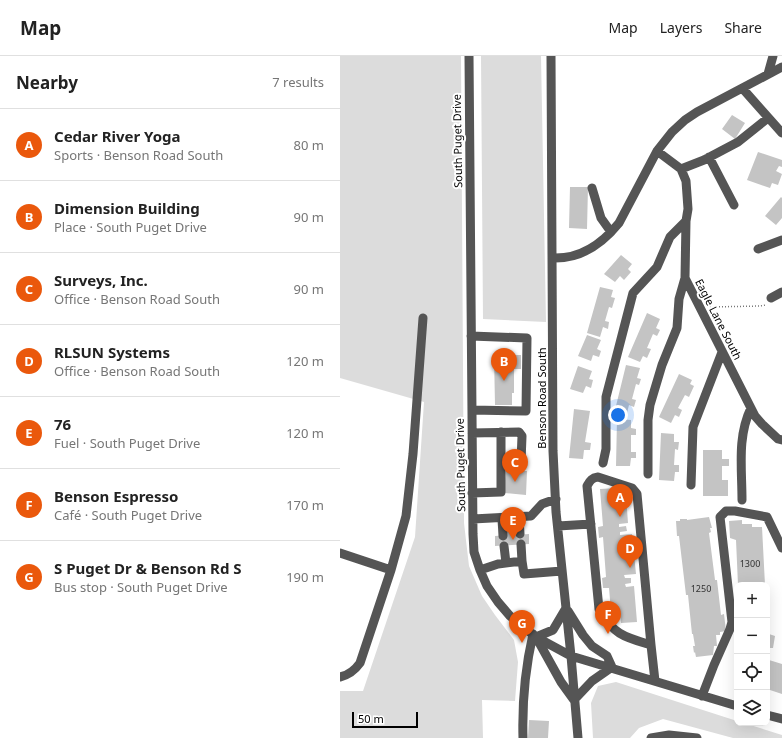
<!DOCTYPE html>
<html lang="en">
<head>
<meta charset="utf-8">
<style>
	body { margin:0; font-family:"Noto Sans",sans-serif; background:#f6f6f6; color:#222 }
	.controls { position:absolute; right:12px; bottom:12px; display:grid; overflow:hidden; border-radius:8px; box-shadow:0 4px 16px #0002 }
	.controls button { width:36px; height:36px; display:grid; place-items:center; padding:0; border:0; border-bottom:1px solid #e0e0e0; background:#fff; color:#222; font:20px sans-serif }
	.scale { position:absolute; left:12px; bottom:10px; width:66px; box-sizing:border-box; padding-left:4px; border:2px solid #000; border-top:0; font-size:11px; line-height:14px; white-space:nowrap; color:#000; -webkit-text-stroke:3px #fff; paint-order:stroke }
	.you { position:absolute; left:278px; top:359px; width:14px; height:14px; margin:-10px; border:3px solid #fff; border-radius:50%; background:#1a73e8; box-shadow:0 0 0 6px #1a73e833 }
	.badge { display:grid; place-items:center; width:26px; height:26px; border-radius:50%; background:#ea580c; color:#fff; font-size:13px; font-weight:700 }
	.pin { position:absolute; translate:-50% -33px; filter:drop-shadow(0 1px 2px #0008) }
	.pin::after { content:''; position:absolute; top:21px; width:14px; height:12px; background:inherit; clip-path:polygon(0 0,100% 0,50% 100%) }
	.list { margin:0; padding:0; list-style:none }
	h2 { display:flex; justify-content:space-between; align-items:center; height:52px; margin:0; padding:0 16px; font-size:17px }
	h2 small { font-size:13px; font-weight:400; color:#767676 }
	.list li { display:grid; grid-template-columns:26px 1fr auto; gap:12px; align-items:center; box-sizing:border-box; height:72px; padding:0 16px; border-top:1px solid #e0e0e0 }
	.list b { display:block; font-size:15px; white-space:nowrap }
	.list p { margin:0; font-size:13px; white-space:nowrap; color:#767676 }
	.list em { font-size:13px; font-style:normal; color:#767676 }
	.icon { flex:none; width:22px; height:22px; fill:none; stroke:currentColor; stroke-width:2; stroke-linecap:round; stroke-linejoin:round }
	.map { position:relative; flex:none; width:442px; height:682px; overflow:hidden }
	header { display:flex; align-items:center; gap:24px; box-sizing:border-box; height:56px; padding:0 20px; background:#fff; border-bottom:1px solid #e0e0e0 }
	header strong { font-size:19px }
	nav { display:flex; gap:22px; margin-inline-start:auto; font-size:14px }
	main { display:flex }
	aside { flex:1; background:#fff }
	.map>svg:first-child { display:block }
	.green { fill:#dcdcdc }
	.building { fill:#c4c4c4 }
	.lines { fill:none; stroke-linecap:round; stroke-linejoin:round }
	.path { stroke:#777; stroke-width:1.5; stroke-dasharray:1 2; stroke-linecap:butt }
	.minor { stroke:#555; stroke-width:9 }
	.labels { text-anchor:middle; dominant-baseline:central; stroke-width:4; stroke-linejoin:round; paint-order:stroke }
	.number-label { font-size:9px; fill:#313131 }
	.street-label { font-size:11px; fill:#000; stroke:#fff }
</style>
</head>
<body>
<header>
<strong>Map</strong>
<nav><a>Map</a><a>Layers</a><a>Share</a></nav>
</header>
<main>
<aside>
<h2>Nearby<small>7 results</small></h2>
<ul class="list">
<li><span class="badge">A</span><div><b>Cedar River Yoga</b><p>Sports · Benson Road South</p></div><em>80 m</em></li>
<li><span class="badge">B</span><div><b>Dimension Building</b><p>Place · South Puget Drive</p></div><em>90 m</em></li>
<li><span class="badge">C</span><div><b>Surveys, Inc.</b><p>Office · Benson Road South</p></div><em>90 m</em></li>
<li><span class="badge">D</span><div><b>RLSUN Systems</b><p>Office · Benson Road South</p></div><em>120 m</em></li>
<li><span class="badge">E</span><div><b>76</b><p>Fuel · South Puget Drive</p></div><em>120 m</em></li>
<li><span class="badge">F</span><div><b>Benson Espresso</b><p>Café · South Puget Drive</p></div><em>170 m</em></li>
<li><span class="badge">G</span><div><b>S Puget Dr &amp; Benson Rd S</b><p>Bus stop · South Puget Drive</p></div><em>190 m</em></li>
</ul>
</aside>
<div class="map">
<svg width="442" height="682" viewBox="0 0 442 682">
	<rect width="100%" height="100%" fill="#fff"/>
	<path class="green" d="M 0,0 L 121,0 L 124,467 L 129,510 L 142,540 L 155,559 L 174,584 L 178,606 L 175,645 L 142,644 L 143,682 L 0,682 L 0,635 L 23,635 L 75,481 L 84,346 L 0,322 Z
		M 141,0 L 201,0 L 206,266 L 143,263 Z
		M 276,626 L 397,665 L 397,667 L 404,667 L 442,679 L 442,682 L 393,682 L 323,663 L 299,672 L 290,682 L 253,682 L 251,647 L 258,630 Z"/>
	<path class="building" d="M 392,59 L 405,67 L 395,83 L 382,73 Z
		M 418,96 L 442,104 L 442,111 L 439,110 L 436,115 L 442,118 L 438,129 L 432,127 L 430,132 L 407,124 Z
		M 230,131 L 248,131 L 247,173 L 229,172 Z
		M 441,141 L 442,142 L 442,162 L 436,169 L 425,160 Z
		M 281,199 L 292,208 L 288,213 L 291,216 L 284,224 L 280,220 L 275,226 L 264,218 Z
		M 260,231 L 273,234 L 271,241 L 275,242 L 272,252 L 269,251 L 265,265 L 269,266 L 268,273 L 263,271 L 260,281 L 247,277 Z
		M 307,257 L 320,263 L 316,272 L 320,274 L 317,280 L 313,278 L 307,292 L 311,293 L 307,302 L 303,300 L 300,306 L 288,301 Z
		M 247,279 L 261,284 L 257,293 L 261,295 L 259,301 L 253,299 L 251,305 L 238,300 Z
		M 154,299 L 181,299 L 181,313 L 174,313 L 174,337 L 172,337 L 172,349 L 155,349 Z
		M 286,309 L 300,312 L 297,322 L 301,323 L 299,329 L 296,328 L 292,343 L 296,344 L 294,351 L 289,349 L 287,357 L 275,354 Z
		M 238,310 L 252,315 L 249,323 L 253,324 L 251,332 L 246,330 L 243,337 L 230,333 Z
		M 339,318 L 352,324 L 350,328 L 354,330 L 349,341 L 345,339 L 338,352 L 342,354 L 339,361 L 335,359 L 331,367 L 319,361 Z
		M 234,353 L 250,355 L 245,386 L 251,387 L 250,394 L 244,394 L 243,403 L 229,402 Z
		M 277,363 L 291,364 L 291,372 L 296,373 L 296,379 L 291,379 L 291,396 L 296,396 L 296,402 L 291,402 L 290,410 L 276,410 Z
		M 321,377 L 334,378 L 334,386 L 339,386 L 338,394 L 335,393 L 334,409 L 339,409 L 339,416 L 335,416 L 334,425 L 319,424 Z
		M 363,394 L 382,394 L 382,403 L 389,403 L 389,410 L 382,410 L 382,424 L 388,424 L 388,440 L 363,440 Z
		M 166,412 L 182,413 L 181,415 L 187,415 L 186,439 L 164,437 Z
		M 276,432 L 277,440 L 286,439 L 288,467 L 279,468 L 279,471 L 286,470 L 287,475 L 280,476 L 280,479 L 292,478 L 296,518 L 284,519 L 285,522 L 291,522 L 291,527 L 285,528 L 286,531 L 294,530 L 297,566 L 281,567 L 280,556 L 271,556 L 269,532 L 263,532 L 262,522 L 266,521 L 263,481 L 259,482 L 258,471 L 263,470 L 260,433 Z
		M 369,461 L 372,472 L 370,472 L 371,476 L 369,477 L 375,524 L 377,524 L 381,559 L 384,558 L 386,575 L 380,576 L 380,579 L 376,579 L 377,590 L 374,590 L 373,599 L 356,601 L 355,596 L 354,597 L 353,590 L 355,590 L 353,578 L 352,578 L 348,539 L 346,539 L 339,480 L 337,480 L 336,465 L 340,465 L 340,463 L 347,463 L 347,464 Z
		M 402,464 L 402,468 L 412,468 L 412,471 L 422,471 L 425,529 L 398,529 L 396,484 L 390,482 L 389,465 Z
		M 175,466 L 176,479 L 189,478 L 189,488 L 155,490 L 155,480 L 167,479 L 166,467 Z
		M 427,554 L 428,555 L 429,578 L 435,580 L 433,592 L 429,592 L 429,604 L 442,608 L 442,638 L 427,633 Z
		M 189,664 L 209,665 L 208,682 L 188,682 Z"/>
	<g class="lines">
		<path class="path" d="M 370,251 L 420,250 L 426,249"/>
		<path class="minor" d="M 129,0 L 133,478 L 134,496 L 140,514 L 147,530 L 158,546 L 170,560 L 196,581 L 231,600 L 397,650
			M 211,0 L 213,395 L 216,456 L 231,600 L 238,682
			M 428,18 L 433,0
			M 403,33 L 442,77
			M 317,95 L 341,113 L 346,125 L 348,153 L 346,165 L 345,222 L 415,360 L 422,368 L 438,383 L 442,384
			M 369,101 L 394,149
			M 341,113 L 364,104 L 398,86 L 428,62
			M 252,132 L 261,162 L 271,176
			M 418,193 L 442,184
			M 213,202 C 241,203 262,188 279,167 L 317,95 L 332,76 L 345,64 L 357,56 L 442,11
			M 431,242 L 442,236
			M 131,280 L 187,282 L 186,355 L 132,354
			M 132,377 L 179,376 L 182,380 L 181,406 L 161,406
			M 263,407 L 266,393 L 266,341 L 293,237 L 317,211 L 330,181 L 346,165
			M 308,418 L 308,364 L 310,349 L 322,309 L 337,272 L 339,243 L 345,222
			M 351,429 L 353,371 L 382,296
			M 132,437 L 161,436 L 161,376
			M 402,444 C 402,412 397,381 411,352
			M 179,461 L 180,478
			M 162,462 L 163,480
			M 133,463 L 191,460 L 202,448 L 216,443
			M 218,470 L 251,468
			M 181,488 L 182,505
			M 164,490 L 166,507
			M 0,497 L 51,514
			M 140,514 L 158,508 L 182,505 L 184,518 L 222,515
			M 228,555 L 243,579 L 252,590 L 267,600 L 272,611
			M 196,581 L 221,626 L 234,644
			M 196,581 L 213,574 L 226,552
			M 311,589 C 284,581 274,579 259,553 L 247,430 C 250,425 251,422 258,421 L 292,432 L 297,438 L 311,589 L 315,625
			M 0,621 C 9,619 15,614 20,607 L 51,514 L 66,460 L 73,398 L 83,262
			M 362,640 L 374,609 L 390,573 L 392,566 L 380,461 L 386,455 L 395,455 L 427,461 L 442,492
			M 234,644 L 252,625 L 272,611
			M 427,659 L 442,663
			M 183,682 C 182,647 185,613 193,578
			M 311,682 L 329,679 L 357,682"/>
	</g>
	<g class="labels">
		<g class="number-label">
			<text x="410" y="507">1300</text>
			<text x="361" y="532">1250</text>
		</g>
		<g class="street-label">
			<text transform="translate(117 85) rotate(-91)">South Puget Drive</text>
			<text transform="translate(379 263) rotate(63)">Eagle Lane South</text>
			<text transform="translate(201 342) rotate(-90)">Benson Road South</text>
			<text transform="translate(120 409) rotate(-91)">South Puget Drive</text>
		</g>
	</g>
</svg>
<div class="controls">
<button>+</button>
<button>−</button>
<button><svg class="icon" aria-label="locate" viewBox="0 0 24 24"><circle cx="12" cy="12" r="6"/><path d="M12 2v4M12 18v4M2 12h4M18 12h4"/></svg></button>
<button><svg class="icon" aria-label="layers" viewBox="0 0 24 24"><path d="M12 4l9 5-9 5-9-5zM3 14l9 5 9-5"/></svg></button>
</div>
<div class="scale">50 m</div>
<div class="you"></div>
<div class="pin badge" style="left:280px;top:461px">A</div>
<div class="pin badge" style="left:164px;top:325px">B</div>
<div class="pin badge" style="left:175px;top:426px">C</div>
<div class="pin badge" style="left:290px;top:512px">D</div>
<div class="pin badge" style="left:173px;top:484px">E</div>
<div class="pin badge" style="left:268px;top:578px">F</div>
<div class="pin badge" style="left:182px;top:587px">G</div>
</div>
</main>
</body>
</html>
